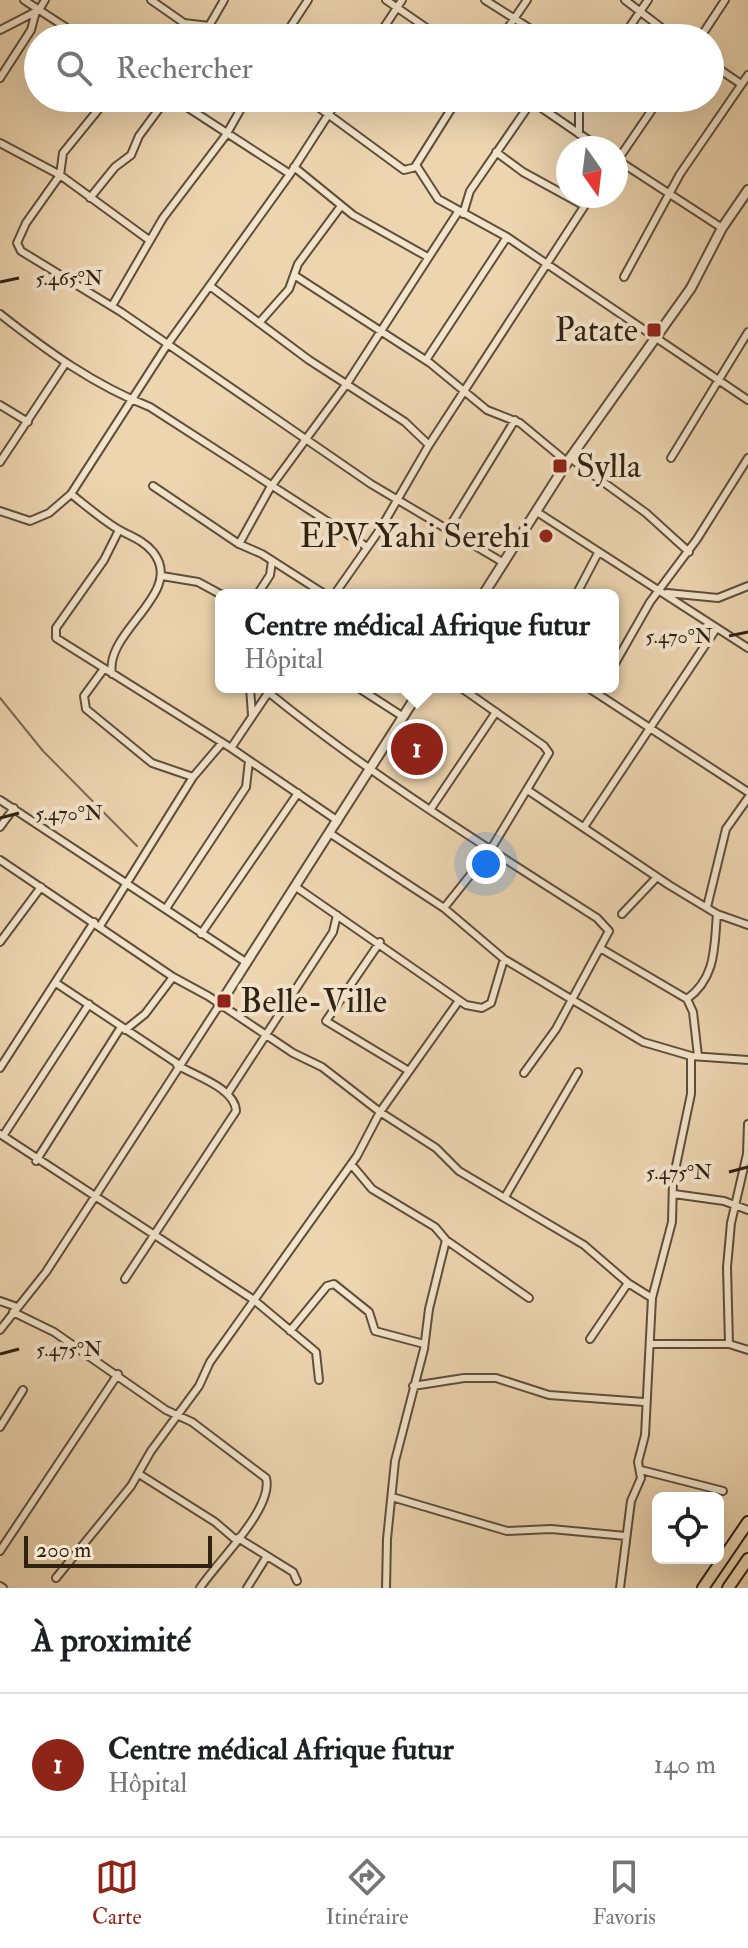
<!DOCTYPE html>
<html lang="fr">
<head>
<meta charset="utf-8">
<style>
	body { margin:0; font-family:"IM FELL Double Pica",serif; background:#f6f6f6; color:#202124 }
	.controls { position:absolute; right:24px; bottom:24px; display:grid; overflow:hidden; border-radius:12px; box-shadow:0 8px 32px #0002 }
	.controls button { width:72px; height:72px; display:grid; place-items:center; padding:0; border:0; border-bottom:2px solid #e0e0e0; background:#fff; color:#202124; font:40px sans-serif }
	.compass { position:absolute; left:556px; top:136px; width:72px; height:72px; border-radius:50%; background:#fff; box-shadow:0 8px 32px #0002; rotate:166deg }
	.scale { position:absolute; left:24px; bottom:20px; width:188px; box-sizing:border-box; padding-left:8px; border:4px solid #2f2212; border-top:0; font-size:22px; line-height:28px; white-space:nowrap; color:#2f2212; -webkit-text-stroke:6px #f3e4cc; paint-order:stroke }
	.you { position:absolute; left:486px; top:864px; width:28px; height:28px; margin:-20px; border:6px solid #fff; border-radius:50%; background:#1a73e8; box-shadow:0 0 0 12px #1a73e833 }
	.badge { display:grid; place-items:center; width:52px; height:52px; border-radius:50%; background:#8f2418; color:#fff; font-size:26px; font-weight:700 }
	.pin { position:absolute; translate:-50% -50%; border:4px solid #fff; box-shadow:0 2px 8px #0006 }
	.popup { position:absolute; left:215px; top:589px; width:404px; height:104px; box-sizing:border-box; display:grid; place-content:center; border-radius:12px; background:#fff; filter:drop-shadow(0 2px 6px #0005); font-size:26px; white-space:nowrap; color:#757577 }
	.popup b { font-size:30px; color:#202124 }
	.popup::after { content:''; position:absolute; left:50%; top:100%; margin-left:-16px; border:16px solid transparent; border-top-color:#fff }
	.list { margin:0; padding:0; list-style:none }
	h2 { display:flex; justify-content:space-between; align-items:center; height:104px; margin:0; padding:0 32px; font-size:34px }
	h2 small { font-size:26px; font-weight:400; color:#757577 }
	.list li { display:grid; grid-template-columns:52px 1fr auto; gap:24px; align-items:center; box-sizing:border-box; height:144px; padding:0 32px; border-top:2px solid #e0e0e0 }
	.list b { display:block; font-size:30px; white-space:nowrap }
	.list p { margin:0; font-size:26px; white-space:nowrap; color:#757577 }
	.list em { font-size:26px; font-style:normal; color:#757577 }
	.icon { flex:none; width:44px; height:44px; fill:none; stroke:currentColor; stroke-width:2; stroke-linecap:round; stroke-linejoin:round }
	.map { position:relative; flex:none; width:748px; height:1588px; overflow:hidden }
	.search { position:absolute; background:#fff; box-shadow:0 8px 32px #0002; left:24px; right:24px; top:24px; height:88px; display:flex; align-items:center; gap:20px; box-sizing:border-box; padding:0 28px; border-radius:44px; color:#757577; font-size:30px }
	.sheet { height:248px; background:#fff }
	nav { display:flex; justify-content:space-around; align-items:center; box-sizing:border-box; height:112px; border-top:2px solid #e0e0e0; background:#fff; font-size:22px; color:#757577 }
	nav a { display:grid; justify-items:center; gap:4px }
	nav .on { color:#8f2418 }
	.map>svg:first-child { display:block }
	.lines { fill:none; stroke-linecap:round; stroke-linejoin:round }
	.stream { stroke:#7a6950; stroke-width:2 }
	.minor-casing { stroke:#5e4f3a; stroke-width:10 }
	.tertiary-casing { stroke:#5e4f3a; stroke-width:12 }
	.trunk-casing { stroke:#2f2212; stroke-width:14 }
	.minor { stroke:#f3e4cc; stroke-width:6 }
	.tertiary { stroke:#f3e4cc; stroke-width:8 }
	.trunk { stroke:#edd5b0; stroke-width:10 }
	.ticks { fill:none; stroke:#2f2212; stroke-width:3 }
	.poi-dot { fill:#8f2418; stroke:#f3e4cc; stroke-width:3 }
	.labels { text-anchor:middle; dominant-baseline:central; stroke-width:8; stroke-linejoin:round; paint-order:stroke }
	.poi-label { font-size:34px; fill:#2f2212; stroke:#f3e4cc; text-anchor:end }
	.ticks-label { font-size:20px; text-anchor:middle; fill:#2f2212; stroke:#f3e4cc; stroke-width:8; stroke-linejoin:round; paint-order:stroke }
</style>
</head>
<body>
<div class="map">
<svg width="748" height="1588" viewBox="0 0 748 1588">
	<rect width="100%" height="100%" fill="#edd5b0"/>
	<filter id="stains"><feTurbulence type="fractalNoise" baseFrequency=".0025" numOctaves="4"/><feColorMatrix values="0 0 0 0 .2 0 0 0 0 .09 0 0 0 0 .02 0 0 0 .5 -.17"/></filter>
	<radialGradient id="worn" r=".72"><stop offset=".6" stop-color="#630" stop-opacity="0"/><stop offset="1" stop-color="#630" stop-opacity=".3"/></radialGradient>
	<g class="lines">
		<path class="stream" d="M 0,698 L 43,751 L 137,846"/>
		<defs>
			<path id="minor" d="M 24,0 L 82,38
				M 151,0 L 184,23 L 209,26 L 222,38
				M 386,0 L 441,38
				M 485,0 L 545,38
				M 625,0 L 667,32
				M 209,26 L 224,0
				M 0,30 L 39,10 L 45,0
				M 283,38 L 308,0
				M 377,38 L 402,0
				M 501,38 L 527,0
				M 622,38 L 648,0
				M 700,38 L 725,0
				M 710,63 L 741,84
				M 0,78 L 31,30 L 36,11
				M 173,98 L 290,174
				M 306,98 L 404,170 L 416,167
				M 458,98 L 416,165 L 438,199 L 507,237 L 748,400
				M 527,98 L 600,148
				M 98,110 L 63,153 L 60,175 L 26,223 L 17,243 L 21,251 L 121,312 L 371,484 L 504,563
				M 579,134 L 579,111 L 585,98
				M 0,143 L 60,175 L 149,240
				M 496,152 L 523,172 L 583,205
				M 616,159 L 722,228
				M 617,161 L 660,98
				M 294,167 L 353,215 L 426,256
				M 90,198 L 115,167 L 131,155 L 139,136 L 167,98
				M 463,214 L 470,191 L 532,101
				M 294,275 L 430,363 L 487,410 L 520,423 L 567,462
				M 624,277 L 680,174 L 748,75
				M 210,286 L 309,360 L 405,422 L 429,445
				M 112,306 L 163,218 L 226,135 L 247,98
				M 0,314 C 47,351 94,385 150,407 L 367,547
				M 259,323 L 289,289 L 298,264 L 341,206
				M 426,360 L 507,237
				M 0,405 L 28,422
				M 570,458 L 646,513 L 689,552
				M 671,458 L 748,332
				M 0,462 L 65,364
				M 153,486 L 239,544
				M 71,494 C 85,505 100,518 116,528 C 129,536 142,539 153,552 C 186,593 104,631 112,674
				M 0,511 L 30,521 L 49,513 L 71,494 L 167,345 L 290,174 L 339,98
				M 537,512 L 748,648
				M 448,529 L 515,420
				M 119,530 L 104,560 L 56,628 L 56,638 L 231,748 L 338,821
				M 162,576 L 198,582 L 222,595
				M 667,593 L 718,598 L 748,586
				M 257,595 L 270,575 L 272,561
				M 326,595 L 262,554 L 239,544 L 270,488 L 348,382 L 458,212
				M 334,595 L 381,528 L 429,445 L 591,196
				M 576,595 L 598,553
				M 221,655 L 221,664
				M 613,667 L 650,602 L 697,539 L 748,458
				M 103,670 L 84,696 L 86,709 L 152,763 L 193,777
				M 250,687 L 252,715
				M 357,687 L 402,716
				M 587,687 L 748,792
				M 268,692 C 371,776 485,846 597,918 L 609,931 L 556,1029 L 524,1073
				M 231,748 L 272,687
				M 529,791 L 669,885 L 717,914 L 748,925
				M 0,800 L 247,963
				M 430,810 L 496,712
				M 0,827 L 14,808
				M 584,827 L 716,629
				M 331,834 L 444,908 L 504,959 L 643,1042 L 691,1056 L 748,1060
				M 0,860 L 173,977 L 208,996 L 293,1053 L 322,1067 L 380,1112 L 436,1148 L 459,1171 L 584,1245 L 628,1283 L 652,1298
				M 296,887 L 466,1005 L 482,1008 L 491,1003 L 504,959
				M 167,907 L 246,787 L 249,761
				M 707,907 L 726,829 L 748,798
				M 444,908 L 491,849 L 549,753 L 544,746 L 460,687
				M 622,914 L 657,877
				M 100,926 L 193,777 L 222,743
				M 201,934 L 298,793
				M 0,942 L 41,887
				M 380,942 L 326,1021 L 409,1071
				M 600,948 L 687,999 L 693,1012 L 698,1056
				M 56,983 L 178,1064
				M 687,999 C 717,977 714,946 717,914
				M 125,1030 L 145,1014 L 173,977
				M 0,1068 L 94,922
				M 228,1093 L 333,932 L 337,915
				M 0,1134 L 254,1300 L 316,1352 L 319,1380
				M 3,1136 L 89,1004
				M 36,1161 L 121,1027
				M 351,1164 L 372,1189 L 435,1227 L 446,1240 L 529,1298
				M 674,1194 L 724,1201 L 748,1210
				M 505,1197 L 578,1072
				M 125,1279 L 236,1111 C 235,1088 195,1076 177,1065
				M 0,1301 L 17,1307
				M 13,1312 L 54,1332 L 166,1410 L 192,1422 L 266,1478 C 274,1508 217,1562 200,1588
				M 0,1330 L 46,1272 L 220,1004
				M 290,1331 L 327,1286 L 334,1284 L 369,1312 L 375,1331 L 424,1344
				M 590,1339 L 628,1283
				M 650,1344 L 729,1344 L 748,1350
				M 729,1344 L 727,1267 L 731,1223 L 747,1154 L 748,1124
				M 413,1386 L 464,1378 L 496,1378 L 549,1395 L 644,1402
				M 0,1427 L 23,1390
				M 641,1470 L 723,1491
				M 139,1474 L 215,1522 L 236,1540
				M 392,1497 L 507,1531 L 551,1529 L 626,1536
				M 238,1538 L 293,1572 L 297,1581
				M 0,1551 L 118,1374
				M 56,1578 L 131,1486 L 151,1451 L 199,1386 L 210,1362 L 357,1156 L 380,1112 L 458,1002
				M 0,1586 L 3,1588
				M 247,1588 L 267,1556
				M 386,1588 L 387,1539 L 395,1461 L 424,1349 L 429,1309 L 446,1240
				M 620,1588 L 631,1501 L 641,1478 L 638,1462 L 645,1435 L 652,1298 L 672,1222 L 673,1180 L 691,1094 L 691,1056"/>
			<path id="tertiary" d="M 483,595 L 570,458 L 691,288 L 722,228 L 748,190
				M 220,1004 L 422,687"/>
			<path id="trunk" d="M 703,1588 L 748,1522
				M 728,1588 L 748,1559"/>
		</defs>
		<use href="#minor" class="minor-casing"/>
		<use href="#tertiary" class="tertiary-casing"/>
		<use href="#trunk" class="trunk-casing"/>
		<use href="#minor" class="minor"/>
		<use href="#tertiary" class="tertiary"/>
		<use href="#trunk" class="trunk"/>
	</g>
	<path class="ticks" d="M 0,282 L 19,278M 729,636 L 748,632M 0,818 L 19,813M 729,1172 L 748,1167M 0,1354 L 19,1349"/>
	<g class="poi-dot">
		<rect x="646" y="322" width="16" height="16" rx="4"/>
		<rect x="552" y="458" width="16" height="16" rx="4"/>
		<circle cx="546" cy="536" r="8"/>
		<rect x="216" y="993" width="16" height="16" rx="4"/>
	</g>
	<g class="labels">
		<g class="poi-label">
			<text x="638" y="330">Patate</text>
			<text x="576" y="466" text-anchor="start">Sylla</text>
			<text x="530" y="536">EPV Yahi Serehi</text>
			<text x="240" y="1001" text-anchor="start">Belle-Ville</text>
		</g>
	</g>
	<g class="ticks-label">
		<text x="69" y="285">5.465°N</text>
		<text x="679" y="643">5.470°N</text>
		<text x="69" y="820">5.470°N</text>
		<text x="679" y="1179">5.475°N</text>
		<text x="69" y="1356">5.475°N</text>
	</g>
	<rect width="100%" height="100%" filter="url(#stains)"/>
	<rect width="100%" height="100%" fill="url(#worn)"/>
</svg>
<div class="controls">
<button><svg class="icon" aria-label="locate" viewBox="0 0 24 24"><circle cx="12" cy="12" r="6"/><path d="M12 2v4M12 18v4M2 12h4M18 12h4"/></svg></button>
</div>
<svg class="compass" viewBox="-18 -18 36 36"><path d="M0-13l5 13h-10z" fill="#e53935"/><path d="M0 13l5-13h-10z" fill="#757577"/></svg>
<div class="scale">200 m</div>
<div class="you"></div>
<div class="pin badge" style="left:417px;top:749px">1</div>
<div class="popup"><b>Centre médical Afrique futur</b>Hôpital</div>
<div class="search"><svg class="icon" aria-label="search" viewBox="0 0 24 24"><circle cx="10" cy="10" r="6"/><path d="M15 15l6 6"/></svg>Rechercher</div>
</div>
<section class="sheet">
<h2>À proximité<small></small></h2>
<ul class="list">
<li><span class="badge">1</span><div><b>Centre médical Afrique futur</b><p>Hôpital</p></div><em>140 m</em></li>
</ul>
</section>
<nav>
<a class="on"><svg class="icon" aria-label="map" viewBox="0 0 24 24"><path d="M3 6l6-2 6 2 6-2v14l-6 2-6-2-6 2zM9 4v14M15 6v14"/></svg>Carte</a>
<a><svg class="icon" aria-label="directions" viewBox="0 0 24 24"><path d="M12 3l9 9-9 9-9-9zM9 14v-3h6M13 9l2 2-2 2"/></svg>Itinéraire</a>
<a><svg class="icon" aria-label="saved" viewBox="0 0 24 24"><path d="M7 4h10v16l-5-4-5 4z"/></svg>Favoris</a>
</nav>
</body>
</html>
